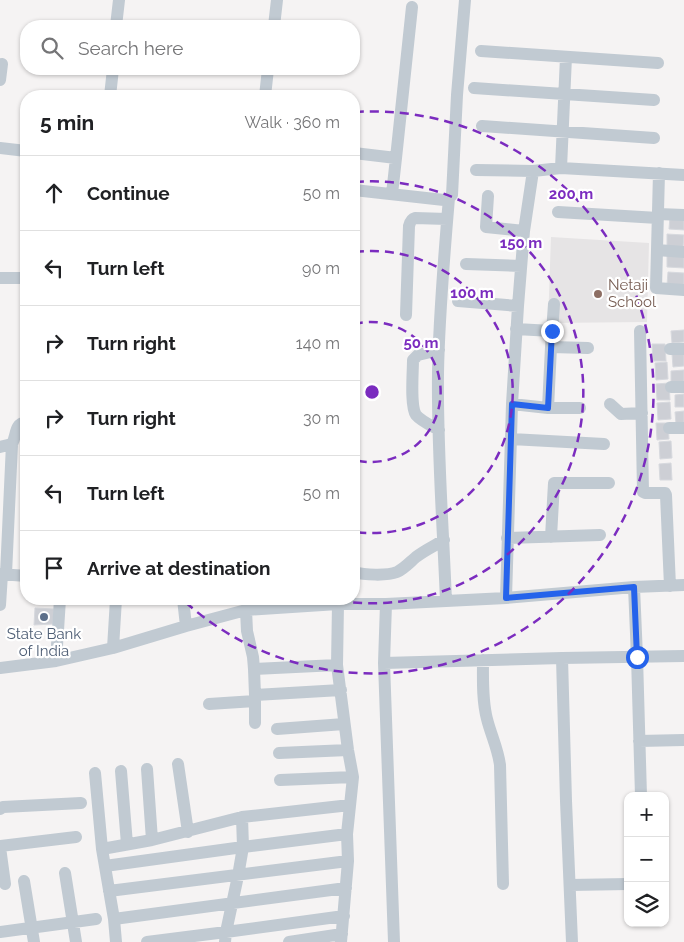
<!DOCTYPE html>
<html lang="en">
<head>
<meta charset="utf-8">
<style>
	body { margin:0; font-family:Raleway,sans-serif; background:#f2f2f2; color:#202124 }
	.controls { position:absolute; right:15px; bottom:15px; display:grid; overflow:hidden; border-radius:10px; box-shadow:0 1px 4px #0004 }
	.controls button { width:45px; height:45px; display:grid; place-items:center; padding:0; border:0; border-bottom:1px solid #e0e0e0; background:#fff; color:#202124; font:25px sans-serif }
	.stop { position:absolute; width:15px; height:15px; margin:-11px; border:4px solid #2563eb; border-radius:50%; background:#fff }
	.stop.end { background:#2563eb; border-color:#fff; box-shadow:0 1px 5px #0008 }
	.list { margin:0; padding:0; list-style:none }
	h2 { display:flex; justify-content:space-between; align-items:center; height:65px; margin:0; padding:0 20px; font-size:21px }
	h2 small { font-size:16px; font-weight:400; color:#757577 }
	.list li { display:grid; grid-template-columns:32px 1fr auto; gap:15px; align-items:center; box-sizing:border-box; height:75px; padding:0 20px; border-top:1px solid #e0e0e0 }
	.list b { display:block; font-size:19px; white-space:nowrap }
	.list em { font-size:16px; font-style:normal; color:#757577 }
	.icon { flex:none; width:28px; height:28px; fill:none; stroke:currentColor; stroke-width:2; stroke-linecap:round; stroke-linejoin:round }
	.map { position:relative; flex:none; width:684px; height:942px; overflow:hidden }
	.search { position:absolute; background:#fff; box-shadow:0 1px 4px #0004; left:20px; top:20px; width:340px; height:55px; display:flex; align-items:center; gap:12px; box-sizing:border-box; padding:0 18px; border-radius:20px; color:#757577; font-size:19px }
	.panel { position:absolute; background:#fff; box-shadow:0 1px 4px #0004; left:20px; top:90px; width:340px; height:515px; border-radius:20px }
	.map>svg:first-child { display:block }
	.education { fill:#e6e4e5 }
	.building { fill:#cdcfd5; stroke:#d7d9de }
	.lines { fill:none; stroke-linecap:round; stroke-linejoin:round }
	.minor { stroke:#c1cad2; stroke-width:12 }
	.route { stroke:#2563eb; stroke-width:6 }
	.ring { fill:none; stroke:#7b2cbf; stroke-width:2.5; stroke-dasharray:9 6 }
	.education-dot { fill:#8d6e63; stroke:#fff; stroke-width:2 }
	.service-dot { fill:#5c6f8a; stroke:#fff; stroke-width:2 }
	.labels { text-anchor:middle; dominant-baseline:central; stroke-width:4.5; stroke-linejoin:round; paint-order:stroke }
	.education-label { font-size:15px; fill:#785e54; stroke:#fff; text-anchor:start }
	.service-label { font-size:15px; fill:#4e5e75; stroke:#fff }
	.centre { fill:#7b2cbf; stroke:#fff; stroke-width:2.5 }
	.ring-label { font-size:15px; text-anchor:middle; font-weight:bold; fill:#7b2cbf; stroke:#fff; stroke-width:4.5; stroke-linejoin:round; paint-order:stroke }
</style>
</head>
<body>
<div class="map">
<svg width="684" height="942" viewBox="0 0 684 942">
	<rect width="100%" height="100%" fill="#f5f3f3"/>
	<path class="education" d="M 551,237 L 649,243 L 647,322 L 548,323 Z"/>
	<path class="building" d="M 670,217 L 684,218 L 684,230 L 669,229 Z
		M 667,234 L 684,235 L 683,248 L 667,247 Z
		M 667,255 L 684,256 L 684,268 L 667,267 Z
		M 668,272 L 684,273 L 684,286 L 667,285 Z
		M 684,330 L 684,342 L 672,343 L 671,331 Z
		M 652,344 L 665,344 L 666,361 L 653,361 Z
		M 672,354 L 684,354 L 684,366 L 673,367 Z
		M 667,362 L 668,379 L 656,380 L 655,363 Z
		M 684,370 L 684,383 L 671,384 L 671,371 Z
		M 669,383 L 670,400 L 657,400 L 656,384 Z
		M 684,394 L 684,407 L 675,407 L 675,395 Z
		M 670,402 L 671,419 L 658,420 L 657,403 Z
		M 684,411 L 684,424 L 676,424 L 675,412 Z
		M 656,423 L 668,423 L 669,439 L 657,440 Z
		M 671,441 L 672,458 L 660,459 L 659,442 Z
		M 671,463 L 672,480 L 660,480 L 659,464 Z
		M 35,608 L 54,609 L 53,624 L 34,625 Z"/>
	<g class="lines">
		<path class="minor" d="M 116,26 L 119,0
			M 274,26 L 277,0
			M 481,51 L 658,63
			M 0,80 L 2,64
			M 474,88 L 654,100
			M 110,96 L 113,69
			M 265,96 L 268,69
			M 482,126 L 654,138
			M 0,148 L 26,151
			M 354,153 L 396,158 L 412,7
			M 561,168 L 684,175
			M 476,170 L 533,171 L 561,168 L 566,57
			M 659,173 L 656,288 L 684,290
			M 354,190 L 444,200 L 449,198 L 452,195 L 457,95 L 465,0
			M 392,194 L 396,158
			M 488,196 L 486,227 L 524,231
			M 558,212 L 658,218
			M 658,214 L 684,215
			M 657,250 L 684,252
			M 466,264 L 521,266
			M 0,278 L 26,278
			M 458,301 L 518,306
			M 406,315 L 409,226 C 410,222 411,219 415,218 L 447,219
			M 516,329 L 552,331
			M 640,331 L 643,492 L 645,493 L 665,493 L 666,495 L 670,586
			M 551,347 L 554,304
			M 670,349 L 684,349
			M 671,387 L 684,387
			M 512,404 L 548,408 L 580,408
			M 610,404 L 621,414 L 642,413
			M 548,408 L 551,347 L 588,348
			M 669,428 L 684,428
			M 439,430 C 432,426 421,421 416,415 C 410,406 413,372 413,360 L 418,355 L 439,350
			M 511,439 L 604,444
			M 0,447 L 12,444 C 17,435 14,424 26,422
			M 551,537 L 554,483 L 609,483
			M 507,538 L 600,535
			M 354,572 C 364,575 387,576 397,572 C 405,568 410,562 416,557 C 425,550 434,546 444,540
			M 0,574 L 26,576
			M 6,574 L 12,444
			M 634,587 L 637,657 L 641,796
			M 506,598 L 512,404 L 518,306 L 524,231 L 533,171
			M 183,599 L 186,626
			M 446,601 C 443,525 437,449 438,373 C 439,315 444,257 449,198
			M 338,604 L 337,665 L 348,750 L 353,777 L 347,834 L 348,861 L 341,942
			M 386,604 L 384,663 L 394,942
			M 0,605 L 2,574
			M 246,610 L 247,631 L 253,657 L 254,669 L 255,695 L 255,723
			M 113,648 L 116,599
			M 562,658 L 684,656
			M 483,660 C 483,679 482,700 487,719 C 491,735 498,749 500,765 L 503,884
			M 56,661 L 60,599
			M 384,663 L 562,658 L 566,801 L 572,942
			M 0,668 L 56,661 L 113,648 L 186,626 L 246,610 L 338,604 L 386,604 L 506,598 L 634,587 L 684,585
			M 254,669 L 337,665
			M 255,695 L 341,690
			M 209,704 L 255,701
			M 277,729 L 344,724
			M 639,741 L 684,740
			M 279,753 L 348,750
			M 178,764 L 188,832
			M 147,769 L 152,840
			M 121,771 L 127,844
			M 95,773 L 102,849 L 114,919 L 116,942
			M 280,780 L 353,777
			M 0,809 L 3,807 L 81,803
			M 0,846 L 76,837
			M 0,847 L 5,884
			M 102,849 L 152,840 L 242,817 L 350,805
			M 105,866 L 243,847 L 242,817
			M 65,873 L 76,942
			M 24,881 L 34,942
			M 570,885 L 628,884
			M 109,891 L 348,861
			M 114,919 L 346,888
			M 0,932 L 96,919
			M 147,942 L 226,932 L 344,916
			M 225,942 L 226,932 L 238,876 L 243,847 L 347,834
			M 289,942 L 342,934"/>
	</g>
	<g class="lines">
		<path class="route" d="M 552,331 L 548,408 L 512,404 L 506,598 L 634,587 L 637,657"/>
	</g>
	<g class="ring">
		<path d="M354 324A70 70 0 1 1 354 460"/>
		<path d="M355 252A141 141 0 1 1 355 532"/>
		<path d="M355 182A211 211 0 1 1 330 599"/>
		<path d="M355 112A281 281 0 1 1 182 599"/>
	</g>
	<circle class="education-dot" cx="598" cy="294" r="5"/>
	<circle class="service-dot" cx="44" cy="617" r="5"/>
	<g class="labels">
		<g class="education-label">
			<text x="608" y="285">Netaji<tspan x="608" dy="17">School</tspan></text>
		</g>
		<g class="service-label">
			<text x="44" y="634">State Bank<tspan x="44" dy="17">of India</tspan></text>
		</g>
	</g>
	<circle cx="372" cy="392" r="8" class="centre"/>
	<g class="ring-label">
		<text x="571" y="199">200 m</text>
		<text x="521" y="248">150 m</text>
		<text x="472" y="298">100 m</text>
		<text x="421" y="348">50 m</text>
	</g>
</svg>
<div class="controls">
<button>+</button>
<button>−</button>
<button><svg class="icon" aria-label="layers" viewBox="0 0 24 24"><path d="M12 4l9 5-9 5-9-5zM3 14l9 5 9-5"/></svg></button>
</div>
<div class="stop" style="left:637px;top:657px"></div>
<div class="stop end" style="left:552px;top:331px"></div>
<div class="search"><svg class="icon" aria-label="search" viewBox="0 0 24 24"><circle cx="10" cy="10" r="6"/><path d="M15 15l6 6"/></svg>Search here</div>
<section class="panel">
<h2>5 min<small>Walk · 360 m</small></h2>
<ul class="list">
<li><svg class="icon" aria-label="ahead" viewBox="0 0 24 24"><path d="M12 20V5M6 11l6-6 6 6"/></svg><div><b>Continue</b></div><em>50 m</em></li>
<li><svg class="icon" aria-label="left" viewBox="0 0 24 24"><path d="M17 20v-9H6M10 6l-5 5 5 5"/></svg><div><b>Turn left</b></div><em>90 m</em></li>
<li><svg class="icon" aria-label="right" viewBox="0 0 24 24"><path d="M7 20v-9h11M14 6l5 5-5 5"/></svg><div><b>Turn right</b></div><em>140 m</em></li>
<li><svg class="icon" aria-label="right" viewBox="0 0 24 24"><path d="M7 20v-9h11M14 6l5 5-5 5"/></svg><div><b>Turn right</b></div><em>30 m</em></li>
<li><svg class="icon" aria-label="left" viewBox="0 0 24 24"><path d="M17 20v-9H6M10 6l-5 5 5 5"/></svg><div><b>Turn left</b></div><em>50 m</em></li>
<li><svg class="icon" aria-label="arrive" viewBox="0 0 24 24"><path d="M6 21V4h12l-3 4 3 4H6"/></svg><div><b>Arrive at destination</b></div></li>
</ul>
</section>
</div>
</body>
</html>
